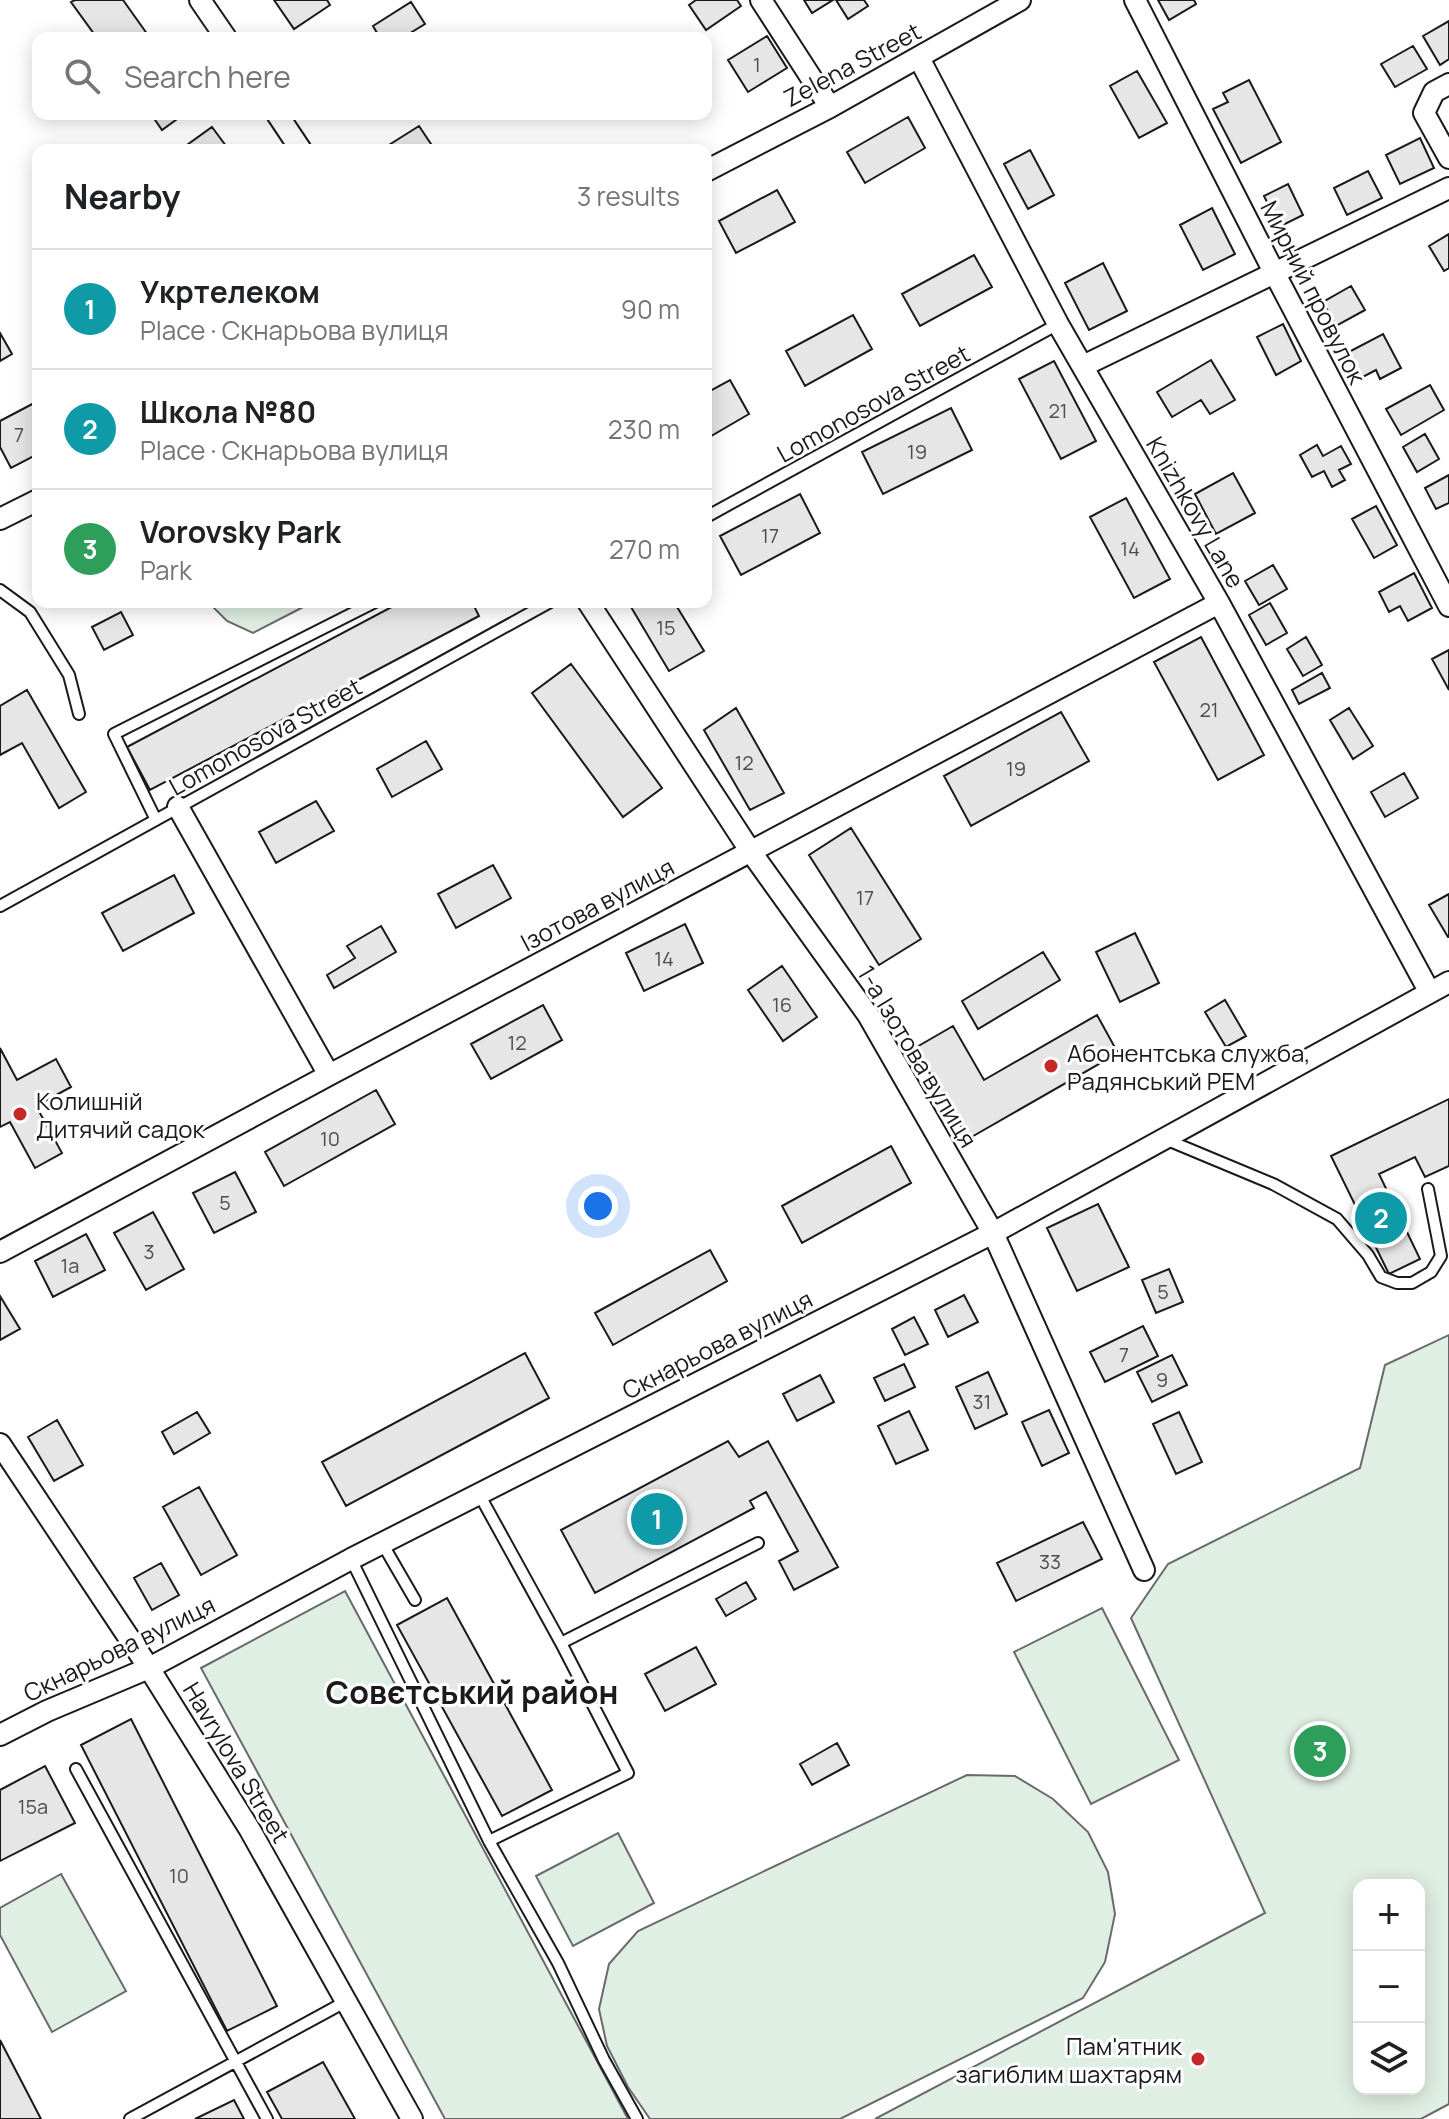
<!DOCTYPE html>
<html lang="en">
<head>
<meta charset="utf-8">
<style>
	body { margin:0; font-family:Manrope,sans-serif; background:#f6f6f6; color:#202124 }
	.controls { position:absolute; right:24px; bottom:24px; display:grid; overflow:hidden; border-radius:16px; box-shadow:0 4px 20px #0003 }
	.controls button { width:72px; height:72px; display:grid; place-items:center; padding:0; border:0; border-bottom:2px solid #e0e0e0; background:#fff; color:#202124; font:40px sans-serif }
	.you { position:absolute; left:598px; top:1206px; width:28px; height:28px; margin:-20px; border:6px solid #fff; border-radius:50%; background:#1a73e8; box-shadow:0 0 0 12px #1a73e833 }
	.badge { display:grid; place-items:center; width:52px; height:52px; border-radius:50%; background:#c62828; color:#fff; font-size:26px; font-weight:700 }
	.pin { position:absolute; translate:-50% -50%; border:4px solid #fff; box-shadow:0 2px 8px #0006 }
	.list { margin:0; padding:0; list-style:none }
	h2 { display:flex; justify-content:space-between; align-items:center; height:104px; margin:0; padding:0 32px; font-size:34px }
	h2 small { font-size:26px; font-weight:400; color:#757577 }
	.list li { display:grid; grid-template-columns:52px 1fr auto; gap:24px; align-items:center; box-sizing:border-box; height:120px; padding:0 32px; border-top:2px solid #e0e0e0 }
	.list b { display:block; font-size:30px; white-space:nowrap }
	.list p { margin:0; font-size:26px; white-space:nowrap; color:#757577 }
	.list em { font-size:26px; font-style:normal; color:#757577 }
	.icon { flex:none; width:44px; height:44px; fill:none; stroke:currentColor; stroke-width:2; stroke-linecap:round; stroke-linejoin:round }
	.map { position:relative; flex:none; width:1449px; height:2119px; overflow:hidden }
	.search { position:absolute; background:#fff; box-shadow:0 4px 20px #0003; left:32px; top:32px; width:680px; height:88px; display:flex; align-items:center; gap:20px; box-sizing:border-box; padding:0 28px; border-radius:16px; color:#757577; font-size:30px }
	.panel { position:absolute; background:#fff; box-shadow:0 4px 20px #0003; left:32px; top:144px; width:680px; height:464px; border-radius:16px }
	.map>svg:first-child { display:block }
	.green { fill:#e0efe3; stroke:#6a6a6a; stroke-width:2; fill-rule:evenodd }
	.building { fill:#e6e6e6; stroke:#1a1a1a; stroke-width:2 }
	.lines { fill:none; stroke-linecap:round; stroke-linejoin:round }
	.lane-casing { stroke:#1a1a1a; stroke-width:14 }
	.street-casing { stroke:#1a1a1a; stroke-width:24 }
	.lane { stroke:#fff; stroke-width:10 }
	.street { stroke:#fff; stroke-width:20 }
	.poi-dot { fill:#c62828; stroke:#fff; stroke-width:3 }
	.labels { text-anchor:middle; dominant-baseline:central; stroke-width:6; stroke-linejoin:round; paint-order:stroke }
	.number-label { font-size:20px; fill:#4d4d4d }
	.street-label { font-size:24px; fill:#1a1a1a; stroke:#fff }
	.poi-label { font-size:24px; fill:#1a1a1a; stroke:#fff; text-anchor:start }
	.district-label { font-size:32px; font-weight:bold; fill:#1a1a1a; stroke:#fff }
</style>
</head>
<body>
<div class="map">
<svg width="1449" height="2119" viewBox="0 0 1449 2119">
	<rect width="100%" height="100%" fill="#fff"/>
	<path class="green" d="M 208,602 L 313,602 L 253,633 L 227,621 Z
		M 1449,1335 L 1449,2104 L 1421,2119 L 875,2119 L 1265,1913 L 1131,1618 L 1168,1564 L 1360,1468 L 1385,1365 ZM 1359,1885 L 1419,1885 L 1419,2089 L 1359,2089 Z
		M 345,1591 L 628,2119 L 445,2119 L 201,1668 Z
		M 1102,1608 L 1179,1760 L 1091,1804 L 1014,1652 Z
		M 967,1775 L 1015,1776 L 1053,1799 L 1088,1832 L 1108,1872 L 1115,1914 L 1105,1962 L 1083,1998 L 840,2119 L 650,2119 L 628,2087 L 607,2046 L 599,2009 L 609,1964 L 638,1931 Z
		M 618,1833 L 654,1903 L 573,1946 L 536,1876 Z
		M 61,1874 L 126,1991 L 52,2032 L 0,1935 L 0,1908 Z"/>
	<path class="building" d="M 75,0 L 123,0 L 150,38 L 97,38 L 71,2 Z
		M 274,0 L 327,0 L 330,5 L 294,29 Z
		M 696,0 L 737,0 L 741,6 L 706,30 L 689,5 Z
		M 804,0 L 833,0 L 812,13 Z
		M 836,0 L 864,0 L 868,6 L 848,19 Z
		M 1158,0 L 1194,0 L 1196,4 L 1169,20 Z
		M 411,2 L 425,24 L 402,38 L 380,38 L 373,26 Z
		M 1449,21 L 1449,59 L 1440,65 L 1423,36 Z
		M 767,36 L 787,68 L 748,92 L 728,60 Z
		M 1413,46 L 1427,69 L 1395,87 L 1381,64 Z
		M 1137,71 L 1167,123 L 1139,138 L 1110,86 Z
		M 1249,80 L 1281,142 L 1241,163 L 1213,109 L 1228,102 L 1223,93 Z
		M 151,114 L 184,114 L 162,130 Z
		M 908,117 L 925,148 L 865,183 L 847,152 Z
		M 419,126 L 435,150 L 381,150 Z
		M 212,127 L 229,150 L 180,150 Z
		M 1420,138 L 1434,168 L 1400,184 L 1386,155 Z
		M 1030,150 L 1054,195 L 1028,209 L 1004,164 Z
		M 1368,171 L 1382,198 L 1347,215 L 1334,188 Z
		M 1288,184 L 1303,215 L 1279,227 L 1264,196 Z
		M 777,190 L 795,222 L 736,253 L 719,221 Z
		M 1212,208 L 1235,254 L 1203,270 L 1180,225 Z
		M 1449,234 L 1449,268 L 1444,271 L 1429,246 Z
		M 974,255 L 992,287 L 920,326 L 902,294 Z
		M 1103,263 L 1127,311 L 1089,330 L 1065,283 Z
		M 1351,286 L 1365,310 L 1336,326 L 1323,302 Z
		M 853,315 L 872,349 L 805,386 L 786,351 Z
		M 1283,324 L 1301,361 L 1276,375 L 1257,337 Z
		M 0,333 L 12,354 L 0,361 Z
		M 1383,334 L 1401,368 L 1380,379 L 1376,370 L 1359,379 L 1345,354 Z
		M 1211,360 L 1235,400 L 1210,414 L 1201,400 L 1172,417 L 1157,392 Z
		M 1054,361 L 1096,441 L 1061,459 L 1019,379 Z
		M 730,380 L 749,414 L 706,439 L 706,393 Z
		M 1430,385 L 1444,410 L 1401,435 L 1386,409 Z
		M 38,401 L 38,454 L 11,468 L 0,447 L 0,421 Z
		M 951,408 L 972,450 L 883,494 L 862,452 Z
		M 1425,434 L 1439,459 L 1417,472 L 1403,447 Z
		M 1317,445 L 1323,456 L 1341,446 L 1351,464 L 1339,470 L 1345,480 L 1332,487 L 1324,471 L 1312,477 L 1300,455 Z
		M 1233,473 L 1255,513 L 1216,534 L 1195,494 Z
		M 1449,475 L 1449,503 L 1436,509 L 1425,488 Z
		M 800,494 L 820,533 L 741,575 L 720,536 Z
		M 1126,498 L 1170,579 L 1134,598 L 1090,517 Z
		M 1376,506 L 1397,545 L 1374,558 L 1352,519 Z
		M 1273,565 L 1287,589 L 1259,605 L 1245,581 Z
		M 1414,573 L 1432,608 L 1408,621 L 1400,606 L 1389,612 L 1379,592 Z
		M 401,602 L 472,602 L 479,616 L 150,790 L 127,747 Z
		M 628,602 L 674,602 L 704,651 L 669,671 Z
		M 1270,603 L 1287,633 L 1266,645 L 1249,615 Z
		M 121,612 L 133,635 L 104,650 L 92,627 Z
		M 1201,637 L 1264,755 L 1218,780 L 1154,662 Z
		M 1306,637 L 1322,665 L 1303,676 L 1287,649 Z
		M 1449,650 L 1449,690 L 1432,659 Z
		M 571,664 L 662,788 L 623,817 L 532,693 Z
		M 1322,673 L 1330,688 L 1299,704 L 1292,690 Z
		M 27,690 L 86,792 L 59,808 L 22,743 L 0,755 L 0,706 Z
		M 736,708 L 784,793 L 750,810 L 704,730 Z
		M 1349,708 L 1373,746 L 1353,759 L 1330,720 Z
		M 1061,712 L 1089,761 L 971,826 L 944,776 Z
		M 426,741 L 442,769 L 392,797 L 377,769 Z
		M 1404,773 L 1418,798 L 1385,817 L 1371,792 Z
		M 316,801 L 334,831 L 276,863 L 259,832 Z
		M 851,828 L 921,939 L 879,965 L 809,855 Z
		M 493,865 L 511,898 L 456,928 L 438,894 Z
		M 174,875 L 194,913 L 123,951 L 102,913 Z
		M 1449,894 L 1449,937 L 1448,937 L 1429,905 Z
		M 685,924 L 703,963 L 644,991 L 626,953 Z
		M 381,926 L 396,952 L 334,988 L 327,975 L 355,958 L 347,946 Z
		M 1135,933 L 1159,983 L 1120,1002 L 1096,952 Z
		M 1043,952 L 1060,980 L 978,1029 L 962,1001 Z
		M 782,966 L 817,1017 L 783,1041 L 748,990 Z
		M 1225,1000 L 1246,1036 L 1226,1047 L 1205,1012 Z
		M 543,1005 L 562,1040 L 491,1079 L 471,1044 Z
		M 1097,1015 L 1118,1053 L 968,1139 L 915,1048 L 953,1026 L 984,1080 Z
		M 0,1048 L 17,1080 L 56,1059 L 71,1087 L 36,1106 L 62,1153 L 35,1168 L 10,1122 L 0,1127 Z
		M 376,1090 L 395,1124 L 284,1186 L 265,1152 Z
		M 1449,1099 L 1449,1166 L 1425,1177 L 1415,1157 L 1379,1174 L 1420,1259 L 1389,1274 L 1331,1156 Z
		M 891,1146 L 911,1183 L 802,1243 L 782,1206 Z
		M 235,1172 L 256,1212 L 214,1233 L 193,1193 Z
		M 1098,1204 L 1129,1267 L 1077,1291 L 1047,1228 Z
		M 153,1212 L 184,1269 L 146,1290 L 114,1233 Z
		M 86,1234 L 105,1270 L 53,1297 L 35,1261 Z
		M 710,1250 L 727,1281 L 613,1345 L 595,1313 Z
		M 1169,1269 L 1183,1302 L 1156,1313 L 1142,1280 Z
		M 964,1295 L 978,1322 L 948,1337 L 935,1310 Z
		M 0,1296 L 20,1329 L 0,1340 Z
		M 914,1317 L 928,1344 L 905,1355 L 892,1329 Z
		M 1143,1326 L 1158,1356 L 1105,1382 L 1090,1352 Z
		M 525,1353 L 549,1398 L 346,1506 L 322,1462 Z
		M 1172,1355 L 1187,1385 L 1152,1402 L 1137,1372 Z
		M 904,1364 L 915,1387 L 885,1401 L 874,1378 Z
		M 988,1372 L 1007,1414 L 975,1429 L 956,1387 Z
		M 820,1375 L 834,1402 L 797,1421 L 783,1394 Z
		M 1049,1410 L 1069,1453 L 1042,1466 L 1022,1422 Z
		M 909,1411 L 928,1450 L 896,1464 L 878,1426 Z
		M 197,1412 L 210,1433 L 174,1454 L 162,1432 Z
		M 1179,1412 L 1202,1462 L 1176,1474 L 1153,1424 Z
		M 57,1420 L 83,1465 L 54,1481 L 28,1437 Z
		M 728,1441 L 739,1457 L 768,1441 L 838,1567 L 794,1590 L 779,1561 L 798,1551 L 766,1492 L 750,1501 L 754,1508 L 595,1593 L 561,1530 Z
		M 199,1487 L 237,1555 L 201,1575 L 163,1507 Z
		M 1083,1522 L 1102,1559 L 1016,1601 L 997,1563 Z
		M 161,1563 L 179,1595 L 152,1610 L 134,1578 Z
		M 746,1582 L 756,1599 L 726,1616 L 716,1599 Z
		M 447,1598 L 552,1790 L 502,1816 L 397,1625 Z
		M 696,1647 L 716,1684 L 665,1711 L 645,1674 Z
		M 131,1719 L 277,2006 L 227,2031 L 81,1745 Z
		M 837,1743 L 849,1765 L 812,1785 L 800,1764 Z
		M 45,1766 L 75,1823 L 0,1861 L 0,1790 Z
		M 0,2040 L 41,2119 L 0,2119 Z
		M 323,2062 L 355,2119 L 282,2119 L 267,2092 Z
		M 234,2100 L 244,2119 L 195,2119 Z"/>
	<g class="lines">
		<defs>
			<path id="lane" d="M 706,517 L 1058,324
				M 0,590 L 30,612 L 69,675 L 79,714
				M 156,820 L 114,734 L 375,602
				M 0,906 L 550,602
				M 1165,1139 L 1273,1184 L 1337,1219 L 1368,1255 L 1381,1277 L 1397,1283 L 1412,1283 L 1431,1272 L 1441,1256 L 1428,1189
				M 479,1494 L 561,1643 L 628,1773 L 489,1841
				M 382,1543 L 415,1600
				M 351,1559 L 489,1841 L 558,1963 L 604,2060 L 637,2119
				M 561,1643 L 758,1543
				M 76,1769 L 267,2119
				M 130,2119 L 345,2002"/>
			<path id="street" d="M 200,0 L 226,38
				M 761,0 L 830,107
				M 1135,0 L 1275,274 L 1449,606
				M 919,58 L 1058,324 L 1219,603 L 1429,991
				M 1449,84 L 1434,92 L 1424,113 L 1449,158
				M 277,114 L 301,150
				M 706,171 L 830,107 L 1020,0
				M 1083,366 L 1449,188
				M 0,519 L 38,500
				M 588,602 L 751,852 L 868,1015 L 993,1233 L 1144,1570
				M 178,807 L 329,1075
				M 0,1252 L 329,1075 L 1219,603
				M 0,1444 L 149,1668 L 250,1830 L 412,2119
				M 0,1735 L 47,1711 L 149,1668 L 351,1559 L 993,1233 L 1449,982"/>
		</defs>
		<use href="#lane" class="lane-casing"/>
		<use href="#street" class="street-casing"/>
		<use href="#lane" class="lane"/>
		<use href="#street" class="street"/>
	</g>
	<g class="poi-dot">
		<circle cx="1051" cy="1066" r="8"/>
		<circle cx="20" cy="1114" r="8"/>
		<circle cx="1198" cy="2059" r="8"/>
	</g>
	<g class="labels">
		<g class="number-label">
			<text x="757" y="64">1</text>
			<text x="1058" y="410">21</text>
			<text x="19" y="434">7</text>
			<text x="917" y="451">19</text>
			<text x="770" y="535">17</text>
			<text x="1130" y="548">14</text>
			<text x="666" y="627">15</text>
			<text x="1209" y="709">21</text>
			<text x="744" y="762">12</text>
			<text x="1016" y="768">19</text>
			<text x="865" y="897">17</text>
			<text x="664" y="958">14</text>
			<text x="782" y="1004">16</text>
			<text x="517" y="1042">12</text>
			<text x="330" y="1138">10</text>
			<text x="225" y="1202">5</text>
			<text x="149" y="1251">3</text>
			<text x="70" y="1265">1а</text>
			<text x="1163" y="1291">5</text>
			<text x="1124" y="1354">7</text>
			<text x="1162" y="1379">9</text>
			<text x="982" y="1401">31</text>
			<text x="1050" y="1561">33</text>
			<text x="33" y="1806">15а</text>
			<text x="179" y="1875">10</text>
		</g>
		<g class="street-label">
			<text transform="translate(852 64) rotate(-28)">Zelena Street</text>
			<text transform="translate(1314 292) rotate(63)">Мирний провулок</text>
			<text transform="translate(873 403) rotate(-29)">Lomonosova Street</text>
			<text transform="translate(1196 512) rotate(60)">Knizhkovy Lane</text>
			<text transform="translate(265 736) rotate(-29)">Lomonosova Street</text>
			<text transform="translate(597 904) rotate(-28)">Ізотова вулиця</text>
			<text transform="translate(918 1056) rotate(59)">1-а Ізотова вулиця</text>
			<text transform="translate(717 1344) rotate(-27)">Скнарьова вулиця</text>
			<text transform="translate(119 1648) rotate(-26)">Скнарьова вулиця</text>
			<text transform="translate(237 1762) rotate(59)">Havrylova Street</text>
		</g>
		<g class="poi-label">
			<text x="1067" y="1052">Абонентська служба,<tspan x="1067" dy="28">Радянський РЕМ</tspan></text>
			<text x="36" y="1100">Колишній<tspan x="36" dy="28">Дитячий садок</tspan></text>
			<text x="1182" y="2045" text-anchor="end">Пам'ятник<tspan x="1182" dy="28">загиблим шахтарям</tspan></text>
		</g>
		<g class="district-label">
			<text x="472" y="1692">Совєтський район</text>
		</g>
	</g>
</svg>
<div class="controls">
<button>+</button>
<button>−</button>
<button><svg class="icon" aria-label="layers" viewBox="0 0 24 24"><path d="M12 4l9 5-9 5-9-5zM3 14l9 5 9-5"/></svg></button>
</div>
<div class="you"></div>
<div class="pin badge" style="left:657px;top:1519px;background:#0f9aa8">1</div>
<div class="pin badge" style="left:1381px;top:1218px;background:#0f9aa8">2</div>
<div class="pin badge" style="left:1320px;top:1751px;background:#2e9e5b">3</div>
<div class="search"><svg class="icon" aria-label="search" viewBox="0 0 24 24"><circle cx="10" cy="10" r="6"/><path d="M15 15l6 6"/></svg>Search here</div>
<section class="panel">
<h2>Nearby<small>3 results</small></h2>
<ul class="list">
<li><span class="badge" style="background:#0f9aa8">1</span><div><b>Укртелеком</b><p>Place · Скнарьова вулиця</p></div><em>90 m</em></li>
<li><span class="badge" style="background:#0f9aa8">2</span><div><b>Школа №80</b><p>Place · Скнарьова вулиця</p></div><em>230 m</em></li>
<li><span class="badge" style="background:#2e9e5b">3</span><div><b>Vorovsky Park</b><p>Park</p></div><em>270 m</em></li>
</ul>
</section>
</div>
</body>
</html>
